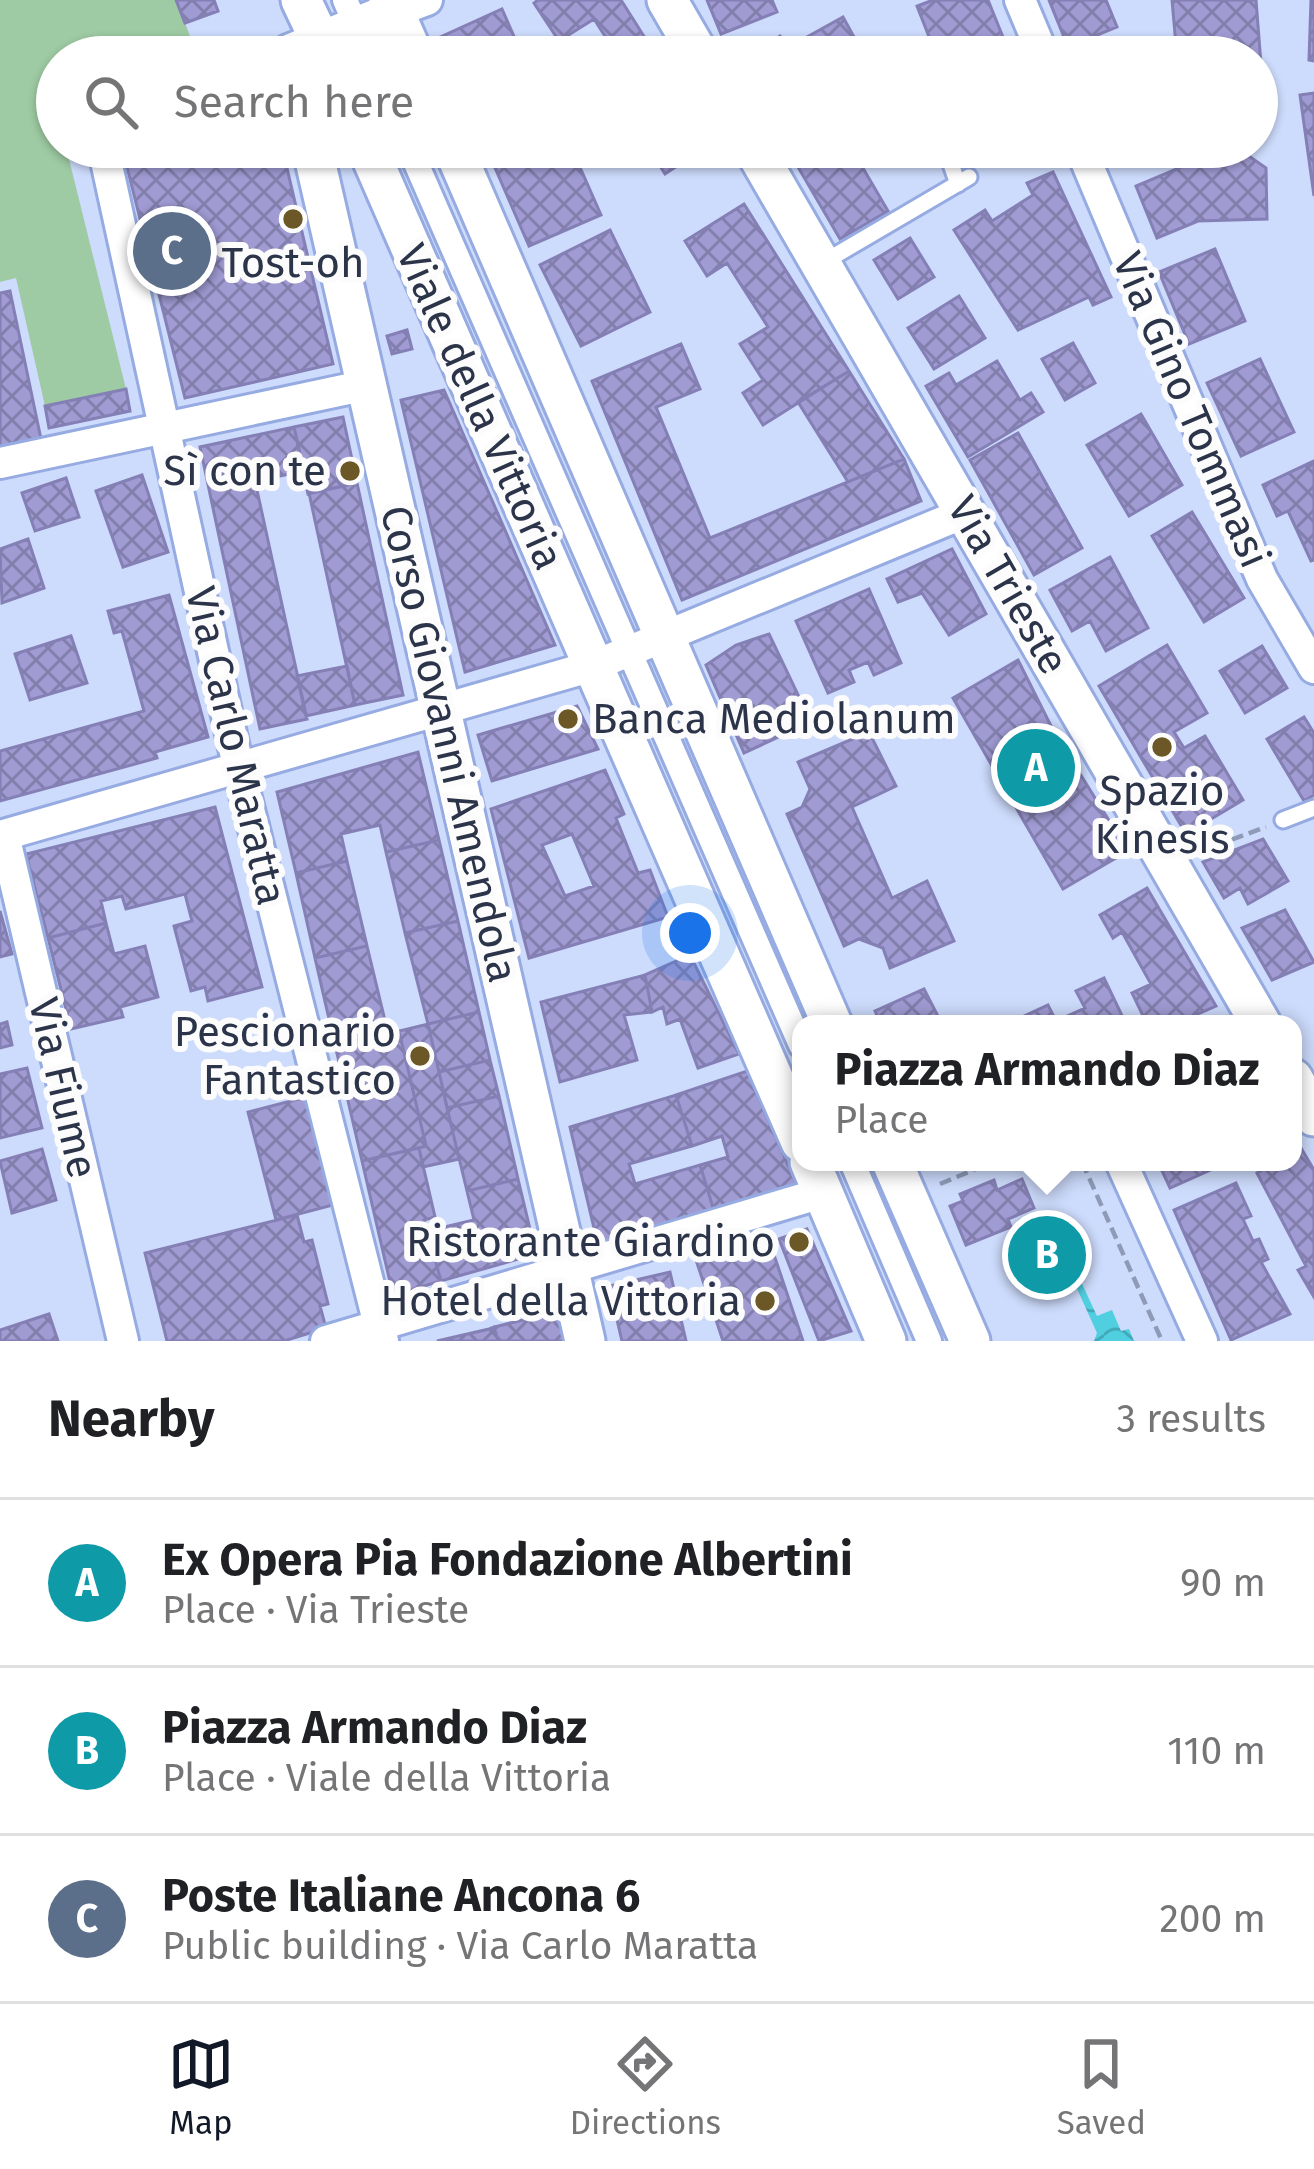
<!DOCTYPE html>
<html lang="en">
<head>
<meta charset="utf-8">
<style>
	body { margin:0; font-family:"Fira Sans",sans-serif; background:#f6f6f6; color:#202124 }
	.you { position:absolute; left:690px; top:933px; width:42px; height:42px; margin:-30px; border:9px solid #fff; border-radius:50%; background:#1a73e8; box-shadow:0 0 0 18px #1a73e833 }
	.badge { display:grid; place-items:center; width:78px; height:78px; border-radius:50%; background:#111827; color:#fff; font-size:39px; font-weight:700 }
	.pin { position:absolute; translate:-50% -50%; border:6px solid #fff; box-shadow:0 3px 12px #0006 }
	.popup { position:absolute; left:792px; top:1015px; width:510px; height:156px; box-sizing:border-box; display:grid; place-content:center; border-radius:24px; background:#fff; filter:drop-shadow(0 3px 9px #0005); font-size:39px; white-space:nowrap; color:#757577 }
	.popup b { font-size:45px; color:#202124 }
	.popup::after { content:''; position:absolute; left:50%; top:100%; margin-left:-24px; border:24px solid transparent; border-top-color:#fff }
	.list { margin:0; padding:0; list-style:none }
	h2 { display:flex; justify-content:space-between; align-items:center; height:156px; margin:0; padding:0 48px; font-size:51px }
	h2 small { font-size:39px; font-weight:400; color:#757577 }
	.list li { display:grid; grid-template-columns:78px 1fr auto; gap:36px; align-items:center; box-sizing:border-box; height:168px; padding:0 48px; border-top:3px solid #e0e0e0 }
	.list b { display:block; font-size:45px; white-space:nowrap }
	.list p { margin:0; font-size:39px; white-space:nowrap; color:#757577 }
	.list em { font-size:39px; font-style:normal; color:#757577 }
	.icon { flex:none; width:66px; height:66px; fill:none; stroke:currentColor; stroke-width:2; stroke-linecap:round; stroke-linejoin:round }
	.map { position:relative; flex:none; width:1314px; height:1341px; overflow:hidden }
	.search { position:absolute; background:#fff; box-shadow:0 3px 9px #0004; left:36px; right:36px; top:36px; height:132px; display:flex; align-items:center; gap:30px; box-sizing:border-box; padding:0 42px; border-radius:66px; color:#757577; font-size:45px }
	.sheet { height:660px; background:#fff }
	nav { display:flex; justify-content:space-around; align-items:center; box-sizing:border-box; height:168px; border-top:3px solid #e0e0e0; background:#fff; font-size:33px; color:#757577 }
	nav a { display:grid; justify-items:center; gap:6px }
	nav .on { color:#111827 }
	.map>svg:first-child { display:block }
	.pitch { fill:#9ecba3 }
	.water { fill:url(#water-waves) }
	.building { fill:url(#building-cross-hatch); stroke:#847fb5; stroke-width:3; fill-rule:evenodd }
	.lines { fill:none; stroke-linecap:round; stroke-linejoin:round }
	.service-casing { stroke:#96abe1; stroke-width:21 }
	.pedestrian-casing { stroke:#96abe1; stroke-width:30 }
	.minor-casing { stroke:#96abe1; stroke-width:36 }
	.tertiary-casing { stroke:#96abe1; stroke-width:45 }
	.path { stroke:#8e9ab6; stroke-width:4.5; stroke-dasharray:12 6; stroke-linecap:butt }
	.service { stroke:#fff; stroke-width:15 }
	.pedestrian { stroke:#fff; stroke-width:24 }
	.minor { stroke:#fff; stroke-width:30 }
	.tertiary { stroke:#fff; stroke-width:39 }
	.poi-dot { fill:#6b5826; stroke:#fcfcfc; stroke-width:4.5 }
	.labels { text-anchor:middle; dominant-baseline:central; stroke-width:12; stroke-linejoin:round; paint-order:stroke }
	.poi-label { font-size:42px; fill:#2c344a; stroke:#fcfcfc; text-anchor:end }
	.street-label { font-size:42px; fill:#2c344a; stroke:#fcfcfc }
</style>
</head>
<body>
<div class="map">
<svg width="1314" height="1341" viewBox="0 0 1314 1341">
	<defs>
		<pattern id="water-waves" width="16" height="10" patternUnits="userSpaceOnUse" patternTransform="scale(3)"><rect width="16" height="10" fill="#50cfe1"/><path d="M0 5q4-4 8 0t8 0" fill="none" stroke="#43a9b8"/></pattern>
		<pattern id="building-cross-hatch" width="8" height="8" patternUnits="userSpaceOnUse" patternTransform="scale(3)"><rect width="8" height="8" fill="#a09bd3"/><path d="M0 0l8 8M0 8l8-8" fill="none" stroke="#837fad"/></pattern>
	</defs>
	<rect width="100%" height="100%" fill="#cddbfc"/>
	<path class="pitch" d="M 0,0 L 214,0 L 218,11 L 185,23 L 198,57 L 57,57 L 57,147 L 66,147 L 126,389 L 45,406 L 16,278 L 0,282 Z"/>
	<path class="water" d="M 1071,1260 L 1097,1316 L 1112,1310 L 1121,1331 L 1129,1329 L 1134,1341 L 1094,1341 L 1097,1333 L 1065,1262 Z"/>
	<path class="building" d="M 176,0 L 214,0 L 218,11 L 185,23 Z
		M 538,0 L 621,0 L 657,57 L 597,57 L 610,44 L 594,19 L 559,41 L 534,3 Z
		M 707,0 L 772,0 L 777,12 L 721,34 Z
		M 933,0 L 988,0 L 1011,57 L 937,57 L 917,6 Z
		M 1049,0 L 1106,0 L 1117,27 L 1068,47 Z
		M 1172,0 L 1256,0 L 1261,64 L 1257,57 L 1177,57 Z
		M 1311,0 L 1314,0 L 1314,61 L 1309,60 Z
		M 502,9 L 523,57 L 444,57 L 436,39 Z
		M 843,17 L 865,57 L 744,57 L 780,36 L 787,48 Z
		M 1314,93 L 1314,196 L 1300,95 Z
		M 126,147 L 282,147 L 333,364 L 185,398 L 126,163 Z
		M 486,147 L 571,147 L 601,215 L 529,246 Z
		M 648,147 L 706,147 L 665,174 Z
		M 805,147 L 860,147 L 853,151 L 888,211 L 840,239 L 791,155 Z
		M 968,147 L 1014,147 L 977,166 Z
		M 1103,147 L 1151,147 L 1110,164 Z
		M 1217,147 L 1236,147 L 1266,168 L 1267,219 L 1198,221 L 1157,238 L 1136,186 L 1210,155 Z
		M 1053,172 L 1111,297 L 1093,305 L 1089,297 L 1018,330 L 954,230 L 985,210 L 992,221 L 1033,195 L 1027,183 Z
		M 744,204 L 849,371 L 763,425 L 743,393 L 763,380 L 740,344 L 768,327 L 727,263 L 707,276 L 685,241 Z
		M 610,230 L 650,312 L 581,346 L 540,265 Z
		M 910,238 L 934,277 L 898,299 L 874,260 Z
		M 1215,249 L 1245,321 L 1189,344 L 1159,272 Z
		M 10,291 L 41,439 L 0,447 L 0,293 Z
		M 959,296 L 985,338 L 934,369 L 908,328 Z
		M 407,330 L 412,349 L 392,354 L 387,336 Z
		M 1073,343 L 1095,383 L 1065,400 L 1042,359 Z
		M 681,344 L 700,389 L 656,407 L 710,538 L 904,459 L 921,501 L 682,600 L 592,381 Z
		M 1260,359 L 1294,432 L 1241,456 L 1207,383 Z
		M 997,361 L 1020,400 L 1031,393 L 1043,412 L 968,457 L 926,386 L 949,373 L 956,385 Z
		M 849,371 L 904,459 L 848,482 L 798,402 Z
		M 126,389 L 130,411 L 49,428 L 45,406 Z
		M 444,390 L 555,645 L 465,672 L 401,400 Z
		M 1141,414 L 1182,485 L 1129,516 L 1087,445 Z
		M 343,417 L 357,483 L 308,494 L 294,427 Z
		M 294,427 L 304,471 L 255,481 L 307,719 L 260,729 L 200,447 Z
		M 1018,433 L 1082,548 L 1034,575 L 970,460 Z
		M 1314,461 L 1314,560 L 1311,561 L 1288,511 L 1277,516 L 1263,485 Z
		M 142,475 L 168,552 L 123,567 L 96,491 Z
		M 66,478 L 79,517 L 35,531 L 22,493 Z
		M 357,483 L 403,695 L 355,705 L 309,493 Z
		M 1192,512 L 1244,598 L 1204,622 L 1152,536 Z
		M 28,539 L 44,588 L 2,603 L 0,549 Z
		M 952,549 L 986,614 L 949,635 L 922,593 L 898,602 L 887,579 Z
		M 1110,557 L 1148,628 L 1106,651 L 1090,621 L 1072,631 L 1050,590 Z
		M 869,589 L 901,663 L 874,675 L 868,662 L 849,670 L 854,682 L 828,693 L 796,621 Z
		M 169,595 L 208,737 L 155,752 L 157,758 L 0,801 L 0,751 L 144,711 L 122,631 L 114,633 L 108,611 Z
		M 769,634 L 811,722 L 744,753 L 706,665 L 736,645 Z
		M 71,636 L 87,683 L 30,700 L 15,654 Z
		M 1167,645 L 1207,713 L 1174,732 L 1184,748 L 1205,736 L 1243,800 L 1186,834 L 1099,686 Z
		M 1262,646 L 1287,688 L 1245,713 L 1220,671 Z
		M 1018,660 L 1054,732 L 1128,851 L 1063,889 L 953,698 Z
		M 347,666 L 355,705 L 306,716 L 297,676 Z
		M 577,706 L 598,749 L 492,781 L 478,735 Z
		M 1304,717 L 1314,733 L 1314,795 L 1304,801 L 1267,739 Z
		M 869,732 L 896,786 L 852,807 L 892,898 L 927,881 L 954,941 L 890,968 L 883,948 L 859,939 L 844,946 L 787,814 L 802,807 L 810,789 L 798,762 Z
		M 418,752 L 439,840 L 386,852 L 380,825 L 341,834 L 347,861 L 296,873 L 277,792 Z
		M 605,770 L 624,814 L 616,818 L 638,873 L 650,870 L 668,917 L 529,958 L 491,809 ZM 572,834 L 594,886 L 565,896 L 542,845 Z
		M 215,807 L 262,987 L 208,1001 L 205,987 L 191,991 L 174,926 L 192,921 L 185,894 L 126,909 L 122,896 L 101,901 L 106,923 L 48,938 L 26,854 Z
		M 1263,839 L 1288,881 L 1248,904 L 1240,888 L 1224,898 L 1203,862 Z
		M 439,840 L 458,921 L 405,933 L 386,852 Z
		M 347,861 L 367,946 L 315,958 L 296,873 Z
		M 1147,888 L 1216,1006 L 1175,1024 L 1147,1024 L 1132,993 L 1151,984 L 1122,932 L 1113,938 L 1100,915 Z
		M 1285,910 L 1314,962 L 1272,980 L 1242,928 Z
		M 0,911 L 12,954 L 0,957 Z
		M 458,921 L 479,1012 L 428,1024 L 405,933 Z
		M 106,923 L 114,954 L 145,946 L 158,997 L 120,1007 L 123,1017 L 71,1029 L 48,938 Z
		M 367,946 L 388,1033 L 335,1045 L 315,958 Z
		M 690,955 L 739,1054 L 698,1068 L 680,1019 L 667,1024 L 663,1007 L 652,1012 L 645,975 Z
		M 645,975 L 652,1012 L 624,1015 L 637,1060 L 560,1082 L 541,1002 Z
		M 1104,978 L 1126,1024 L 1023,1024 L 1020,1018 L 1048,1005 L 1056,1021 L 1085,1008 L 1076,991 Z
		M 924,989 L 942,1024 L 881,1024 L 875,1011 Z
		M 479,1012 L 490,1060 L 439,1072 L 428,1024 Z
		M 7,1022 L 12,1045 L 0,1048 L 0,1024 Z
		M 428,1024 L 459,1159 L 423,1167 L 419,1148 L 426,1146 L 399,1031 Z
		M 399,1031 L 426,1146 L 362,1161 L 335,1045 Z
		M 490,1060 L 499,1096 L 447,1108 L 439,1072 Z
		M 27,1068 L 42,1128 L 0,1138 L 0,1074 Z
		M 747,1071 L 798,1188 L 715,1214 L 700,1165 L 728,1157 L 722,1136 L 692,1146 L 676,1095 Z
		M 676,1095 L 692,1146 L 629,1164 L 635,1184 L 700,1165 L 715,1214 L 599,1249 L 570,1127 Z
		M 499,1096 L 518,1179 L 467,1191 L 447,1108 Z
		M 306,1097 L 333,1205 L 276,1220 L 248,1112 Z
		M 419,1148 L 435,1217 L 424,1220 L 441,1281 L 393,1295 L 362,1161 Z
		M 1301,1148 L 1314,1170 L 1314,1297 L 1298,1270 L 1306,1266 L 1257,1173 L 1276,1162 L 1293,1162 L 1293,1152 Z
		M 42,1149 L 56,1200 L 12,1213 L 0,1161 Z
		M 1158,1162 L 1213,1162 L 1215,1168 L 1170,1188 Z
		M 518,1179 L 536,1254 L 441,1281 L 427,1231 L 474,1220 L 467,1191 Z
		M 1022,1179 L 1034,1208 L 1008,1219 L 1011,1227 L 966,1245 L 950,1206 L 963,1201 L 960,1194 L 994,1180 L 997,1190 Z
		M 1236,1183 L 1251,1216 L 1243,1219 L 1253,1241 L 1259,1239 L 1268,1259 L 1261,1262 L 1290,1314 L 1231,1340 L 1174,1210 Z
		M 297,1215 L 304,1242 L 312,1240 L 328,1304 L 320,1306 L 326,1328 L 284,1341 L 167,1341 L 145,1253 Z
		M 807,1229 L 851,1331 L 819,1341 L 779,1239 Z
		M 768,1237 L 803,1341 L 723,1341 L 696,1260 Z
		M 670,1272 L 686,1341 L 622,1341 L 609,1286 Z
		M 564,1310 L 571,1341 L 498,1341 L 494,1327 Z
		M 49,1314 L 58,1341 L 0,1341 L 0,1330 Z
		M 494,1327 L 498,1341 L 437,1341 L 489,1329 Z"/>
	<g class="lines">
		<defs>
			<path id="service" d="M 945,147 L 958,184
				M 824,262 L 969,177
				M 1283,820 L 1314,808"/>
			<path id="pedestrian" d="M 345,0 L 370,57
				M 409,147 L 801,1045
				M 852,1162 L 929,1341"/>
			<path id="minor" d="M 1020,0 L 1044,57
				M 394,12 L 427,0
				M 103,147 L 238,766 L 383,1341
				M 1080,147 L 1262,579 L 1314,668
				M 0,463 L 367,385
				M 4,835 L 123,1341
				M 0,836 L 593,666 L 967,512
				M 1121,1162 L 1202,1341
				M 326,1341 L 822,1193"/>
			<path id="tertiary" d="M 301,0 L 328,57
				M 389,0 L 414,57
				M 667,0 L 700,57
				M 290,54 L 394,12
				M 312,147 L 585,1341
				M 367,147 L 801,1142
				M 453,147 L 832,1024
				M 753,147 L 1261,1024
				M 1293,1079 L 1314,1116
				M 810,1162 L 886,1341
				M 892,1162 L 970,1341"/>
		</defs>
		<use href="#service" class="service-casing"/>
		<use href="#pedestrian" class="pedestrian-casing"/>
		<use href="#minor" class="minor-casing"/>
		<use href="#tertiary" class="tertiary-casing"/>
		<path class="path" d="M 990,166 L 1022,147
			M 1198,852 L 1266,827
			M 1082,1162 L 1162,1341
			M 940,1184 L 992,1162"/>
		<use href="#service" class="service"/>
		<use href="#pedestrian" class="pedestrian"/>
		<use href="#minor" class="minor"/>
		<use href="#tertiary" class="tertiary"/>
	</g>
	<g class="poi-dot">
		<circle cx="293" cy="219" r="12"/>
		<circle cx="350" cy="471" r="12"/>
		<circle cx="568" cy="719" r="12"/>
		<circle cx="1162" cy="747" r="12"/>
		<circle cx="420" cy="1056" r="12"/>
		<circle cx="799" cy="1242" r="12"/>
		<circle cx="765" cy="1301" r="12"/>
	</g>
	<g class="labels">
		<g class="poi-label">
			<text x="293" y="263" text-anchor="middle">Tost-oh</text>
			<text x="326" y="471">Sì con te</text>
			<text x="592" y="719" text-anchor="start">Banca Mediolanum</text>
			<text x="1162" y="791" text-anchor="middle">Spazio<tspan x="1162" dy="48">Kinesis</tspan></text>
			<text x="396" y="1032">Pescionario<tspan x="396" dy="48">Fantastico</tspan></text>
			<text x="775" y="1242">Ristorante Giardino</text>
			<text x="741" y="1301">Hotel della Vittoria</text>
		</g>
		<g class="street-label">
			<text transform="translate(480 407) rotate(66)">Viale della Vittoria</text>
			<text transform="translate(1191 410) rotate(67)">Via Gino Tommasi</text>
			<text transform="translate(1008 585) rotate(60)">Via Trieste</text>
			<text transform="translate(449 744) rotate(77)">Corso Giovanni Amendola</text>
			<text transform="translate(236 746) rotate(77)">Via Carlo Maratta</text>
			<text transform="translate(63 1088) rotate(77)">Via Fiume</text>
		</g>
	</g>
</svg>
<div class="you"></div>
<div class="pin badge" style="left:1036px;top:768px;background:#0f9aa8">A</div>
<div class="pin badge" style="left:1047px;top:1255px;background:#0f9aa8">B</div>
<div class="popup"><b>Piazza Armando Diaz</b>Place</div>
<div class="pin badge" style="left:172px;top:251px;background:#5c6f8a">C</div>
<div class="search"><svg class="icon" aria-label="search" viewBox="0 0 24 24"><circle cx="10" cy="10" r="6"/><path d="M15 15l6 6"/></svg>Search here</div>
</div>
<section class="sheet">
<h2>Nearby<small>3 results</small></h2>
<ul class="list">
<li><span class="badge" style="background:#0f9aa8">A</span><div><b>Ex Opera Pia Fondazione Albertini</b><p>Place · Via Trieste</p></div><em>90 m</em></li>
<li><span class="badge" style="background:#0f9aa8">B</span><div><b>Piazza Armando Diaz</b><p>Place · Viale della Vittoria</p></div><em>110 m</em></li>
<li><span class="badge" style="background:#5c6f8a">C</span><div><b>Poste Italiane Ancona 6</b><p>Public building · Via Carlo Maratta</p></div><em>200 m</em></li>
</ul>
</section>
<nav>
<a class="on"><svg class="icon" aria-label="map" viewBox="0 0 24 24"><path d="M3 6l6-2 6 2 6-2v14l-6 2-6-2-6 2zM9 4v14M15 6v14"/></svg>Map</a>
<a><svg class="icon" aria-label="directions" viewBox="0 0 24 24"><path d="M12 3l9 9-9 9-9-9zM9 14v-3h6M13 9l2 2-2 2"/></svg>Directions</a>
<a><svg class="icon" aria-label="saved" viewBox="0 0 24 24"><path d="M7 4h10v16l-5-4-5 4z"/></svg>Saved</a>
</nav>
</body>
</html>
